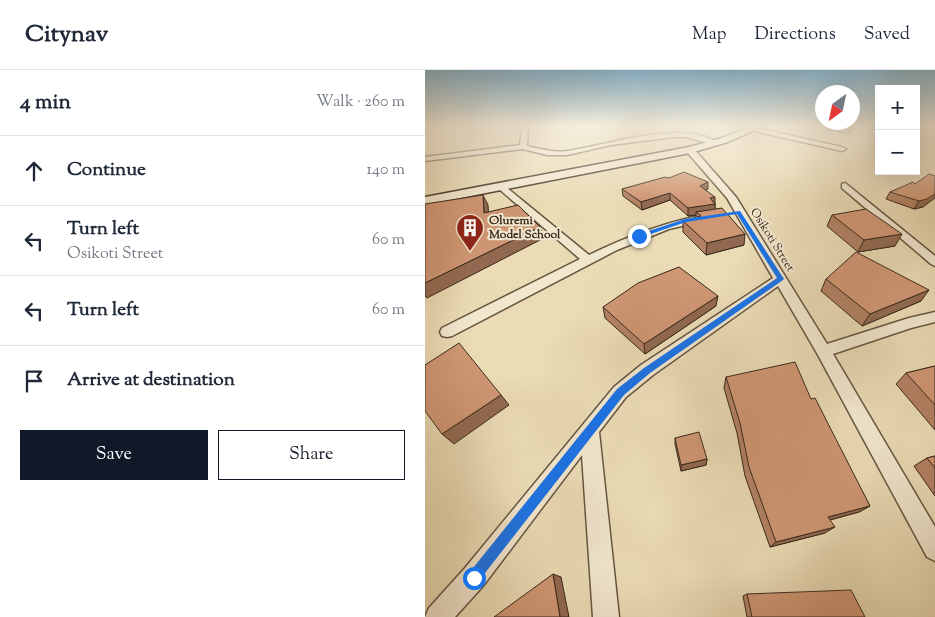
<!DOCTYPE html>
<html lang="en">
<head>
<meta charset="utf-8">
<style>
	body { margin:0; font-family:"Sorts Mill Goudy",serif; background:#f6f6f7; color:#1f2937 }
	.controls { position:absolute; right:15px; top:15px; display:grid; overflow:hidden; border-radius:0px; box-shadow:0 5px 20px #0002 }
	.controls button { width:45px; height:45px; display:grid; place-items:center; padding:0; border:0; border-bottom:1px solid #e0e1e3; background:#fff; color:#1f2937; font:25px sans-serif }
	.compass { position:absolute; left:390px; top:15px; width:45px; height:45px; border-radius:50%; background:#fff; box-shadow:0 5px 20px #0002; rotate:213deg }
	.stop { position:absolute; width:15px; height:15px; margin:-11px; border:4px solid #1a73e8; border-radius:50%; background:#fff }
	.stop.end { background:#1a73e8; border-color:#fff; box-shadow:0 1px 5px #0008 }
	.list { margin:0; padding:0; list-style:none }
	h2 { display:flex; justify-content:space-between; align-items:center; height:65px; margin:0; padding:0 20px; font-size:21px }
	h2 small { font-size:16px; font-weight:400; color:#747a83 }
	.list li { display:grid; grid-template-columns:32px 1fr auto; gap:15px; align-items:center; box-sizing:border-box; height:70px; padding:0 20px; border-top:1px solid #e0e1e3 }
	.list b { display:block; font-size:19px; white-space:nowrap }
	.list p { margin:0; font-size:16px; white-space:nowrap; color:#747a83 }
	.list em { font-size:16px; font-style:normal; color:#747a83 }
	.actions { display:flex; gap:10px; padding:15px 20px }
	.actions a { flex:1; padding:11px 0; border:1px solid #111827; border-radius:0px; text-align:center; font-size:18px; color:#111827 }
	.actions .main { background:#111827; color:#fff }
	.icon { flex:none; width:28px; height:28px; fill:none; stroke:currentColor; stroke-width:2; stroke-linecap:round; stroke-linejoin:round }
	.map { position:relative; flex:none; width:510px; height:547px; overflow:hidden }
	header { display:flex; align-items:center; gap:30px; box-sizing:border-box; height:70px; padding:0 25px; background:#fff; border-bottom:1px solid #e0e1e3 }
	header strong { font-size:24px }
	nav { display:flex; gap:28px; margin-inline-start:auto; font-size:18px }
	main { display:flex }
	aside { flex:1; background:#fff }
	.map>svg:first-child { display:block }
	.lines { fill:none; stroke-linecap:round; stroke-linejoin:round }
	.minor-casing { stroke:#665642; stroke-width:3 }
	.secondary-casing { stroke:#3a291c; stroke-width:3 }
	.minor { fill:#f2e8d0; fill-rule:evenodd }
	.secondary { fill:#f2e8d0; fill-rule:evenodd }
	.wall { fill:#b28163; stroke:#3a291c }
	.shaded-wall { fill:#916950; stroke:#3a291c }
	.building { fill:#cf9673; stroke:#3a291c }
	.route { fill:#1a73e8 }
	.labels { text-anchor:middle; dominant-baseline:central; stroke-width:4; stroke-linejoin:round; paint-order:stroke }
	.far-poi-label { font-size:12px; font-weight:bold; fill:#3a291c; stroke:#f2e8d0; text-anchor:start }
	.far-street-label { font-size:12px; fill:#3a291c; stroke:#f2e8d0 }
</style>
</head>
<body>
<header>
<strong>Citynav</strong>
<nav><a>Map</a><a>Directions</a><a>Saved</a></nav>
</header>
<main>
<aside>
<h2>4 min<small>Walk · 260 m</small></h2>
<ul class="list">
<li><svg class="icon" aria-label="ahead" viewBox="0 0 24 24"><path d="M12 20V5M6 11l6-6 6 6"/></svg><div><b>Continue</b></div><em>140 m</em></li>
<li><svg class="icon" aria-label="left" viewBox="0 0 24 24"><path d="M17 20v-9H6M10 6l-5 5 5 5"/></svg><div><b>Turn left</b><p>Osikoti Street</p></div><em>60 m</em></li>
<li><svg class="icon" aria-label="left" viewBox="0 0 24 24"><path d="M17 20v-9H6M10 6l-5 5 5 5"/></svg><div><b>Turn left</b></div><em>60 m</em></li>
<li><svg class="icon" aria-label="arrive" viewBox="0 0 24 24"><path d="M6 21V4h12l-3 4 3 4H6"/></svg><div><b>Arrive at destination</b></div></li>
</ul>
<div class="actions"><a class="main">Save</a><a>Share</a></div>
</aside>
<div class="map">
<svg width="510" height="547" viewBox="0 0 510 547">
	<rect width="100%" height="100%" fill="#ebdcb6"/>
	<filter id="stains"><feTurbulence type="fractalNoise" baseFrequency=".004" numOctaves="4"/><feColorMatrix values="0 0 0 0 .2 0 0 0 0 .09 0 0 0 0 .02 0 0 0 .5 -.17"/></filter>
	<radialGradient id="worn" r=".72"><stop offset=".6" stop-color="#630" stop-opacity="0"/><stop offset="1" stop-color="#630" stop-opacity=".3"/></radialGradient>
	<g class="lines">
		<defs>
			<path id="minor" d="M 97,56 L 103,56 L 102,76 C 115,79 129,83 143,81 C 183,75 258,49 293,73 L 290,75 L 261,67 L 249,67 L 186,75 L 142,85 L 122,85 L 98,79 L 0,91 L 0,87 L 95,75 Z
				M 327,57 L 417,77 L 421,79 L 417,81 L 325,60 L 325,58 Z
				M 262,78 L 268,78 L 311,127 L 402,274 L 484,248 L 510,242 L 510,252 L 486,258 L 408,284 L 510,457 L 510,491 L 502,487 L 393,285 L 353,216 L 228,305 L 201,327 L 174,362 L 194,547 L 168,547 L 157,385 L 58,516 L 30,547 L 0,547 L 4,538 L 40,498 L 189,317 L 216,295 L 348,208 L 302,128 L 262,82 Z
				M 76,113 L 164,185 C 201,167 238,153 278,145 L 283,148 L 282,150 L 244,159 L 192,180 L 27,266 L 22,267 L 17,266 L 15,262 L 17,258 L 155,189 L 73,118 L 72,116 Z
				M 420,113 L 510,186 L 510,196 L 506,194 L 417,118 L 417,114 Z"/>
			<path id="secondary" d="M 328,56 L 339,56 L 303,72 L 265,83 L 0,135 L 0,127 L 264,77 L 297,68 Z"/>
		</defs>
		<use href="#minor" class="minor-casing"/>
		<use href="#secondary" class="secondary-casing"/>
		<use href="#minor" class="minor"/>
		<use href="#secondary" class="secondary"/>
	</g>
	<path class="wall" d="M 402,56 L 429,56 L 423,64 L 401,59 Z
		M 244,108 L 283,119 L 281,120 L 290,134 L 290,139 L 319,175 L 281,185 L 258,162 L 258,151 L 271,148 L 271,145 L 263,146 L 245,130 L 217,140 L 198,126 L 197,119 Z
		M 490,114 L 498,137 L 489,139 L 461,129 L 465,122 Z
		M 407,145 L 470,176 L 433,182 L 402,156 Z
		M 401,209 L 496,231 L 437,256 L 396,221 Z
		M 291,236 L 220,284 L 180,248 L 178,237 Z
		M 510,296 L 510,360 L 471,314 L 481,303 Z
		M 301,307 L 386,329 L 445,436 L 434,442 L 405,450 L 400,463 L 345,477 L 320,406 L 312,363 L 299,318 Z
		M 250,368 L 282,389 L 281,395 L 256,401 L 250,374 Z
		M 510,386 L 510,426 L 489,396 L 502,388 Z
		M 322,524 L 440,547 L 322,547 L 318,526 Z"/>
	<path class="shaded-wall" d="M 426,56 L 429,56 L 423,64 L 425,58 Z
		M 283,112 L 283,119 L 275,123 L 275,116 Z
		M 245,123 L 245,130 L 217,140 L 216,132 Z
		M 510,124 L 510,128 L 498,137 L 489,139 L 494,131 Z
		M 58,125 L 63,135 L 64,153 L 59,143 Z
		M 290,127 L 290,141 L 271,142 L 271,145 L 263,146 L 263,138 L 285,128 Z
		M 115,157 L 119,168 L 2,228 L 0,226 L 0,213 Z
		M 320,164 L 319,175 L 281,185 L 282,173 Z
		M 477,164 L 470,176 L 433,182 L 439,170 Z
		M 504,220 L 496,231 L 437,256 L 445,244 Z
		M 293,226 L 291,236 L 220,284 L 219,274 Z
		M 76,325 L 84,335 L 29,374 L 17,364 Z
		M 282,389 L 281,395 L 256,401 L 256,395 Z
		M 445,436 L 434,442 L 394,453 L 403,447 Z
		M 410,457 L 400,463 L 345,477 L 351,472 Z
		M 128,504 L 136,507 L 144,547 L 135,547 Z"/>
	<path class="building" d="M 416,56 L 426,56 L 425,58 Z
		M 259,102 L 283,112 L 275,116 L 290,127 L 285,128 L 290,134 L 263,138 L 245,123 L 216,132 L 197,119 L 240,107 L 244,108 Z
		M 504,104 L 510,106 L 510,124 L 502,129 L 494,131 L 465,122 L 488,112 L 490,114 Z
		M 58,125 L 59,143 L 93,135 L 115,157 L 0,213 L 0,134 Z
		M 297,138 L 320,164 L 282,173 L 258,151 L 276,146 L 271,142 Z
		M 441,139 L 477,164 L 439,170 L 407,145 Z
		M 431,182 L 504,220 L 445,244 L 401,209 Z
		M 254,197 L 293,226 L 219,274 L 178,237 L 213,213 Z
		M 34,273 L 76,325 L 17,364 L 0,341 L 0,295 Z
		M 370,292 L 386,329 L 390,328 L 445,436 L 403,447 L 410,457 L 351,472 L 324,397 L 315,353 L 301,307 Z
		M 510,296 L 510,335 L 481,303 Z
		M 274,362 L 282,389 L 256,395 L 250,368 Z
		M 510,386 L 510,398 L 502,388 Z
		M 128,504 L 135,547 L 69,547 Z
		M 426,520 L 440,547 L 327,547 L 322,524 Z"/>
	<linearGradient id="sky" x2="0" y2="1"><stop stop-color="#88b7d1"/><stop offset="0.42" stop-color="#f6efde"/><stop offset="1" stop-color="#f6efde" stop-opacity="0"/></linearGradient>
	<rect width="510" height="132" fill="url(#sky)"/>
	<path class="route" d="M 315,141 L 359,209 L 358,210 L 225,303 L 199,325 L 53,512 L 49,514 L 44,512 L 42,508 L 44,503 L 192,319 L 219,298 L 352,208 L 312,144 L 261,152 L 214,168 L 212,165 L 260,149 Z"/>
	<defs>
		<symbol id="building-pin" viewBox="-11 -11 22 30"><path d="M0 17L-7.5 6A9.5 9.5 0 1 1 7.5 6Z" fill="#8f2418" stroke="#f2e8d0"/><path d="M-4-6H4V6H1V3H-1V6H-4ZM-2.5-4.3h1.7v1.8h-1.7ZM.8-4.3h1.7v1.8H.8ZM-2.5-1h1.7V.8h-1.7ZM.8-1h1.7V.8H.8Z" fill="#fff"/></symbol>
	</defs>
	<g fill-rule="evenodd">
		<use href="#building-pin" x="29" y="142" width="32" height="43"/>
	</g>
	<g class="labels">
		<g class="far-poi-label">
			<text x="64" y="151">Oluremi<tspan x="64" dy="14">Model School</tspan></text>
		</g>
		<g class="far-street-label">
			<text transform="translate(347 170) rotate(58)">Osikoti Street</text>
		</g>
	</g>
	<rect width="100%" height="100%" filter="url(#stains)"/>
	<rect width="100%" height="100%" fill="url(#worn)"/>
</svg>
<div class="controls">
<button>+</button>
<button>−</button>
</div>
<svg class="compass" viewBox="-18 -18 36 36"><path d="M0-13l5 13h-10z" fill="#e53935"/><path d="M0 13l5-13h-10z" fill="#747a83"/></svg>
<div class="stop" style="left:49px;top:508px"></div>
<div class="stop end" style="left:214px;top:166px"></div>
</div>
</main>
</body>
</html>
